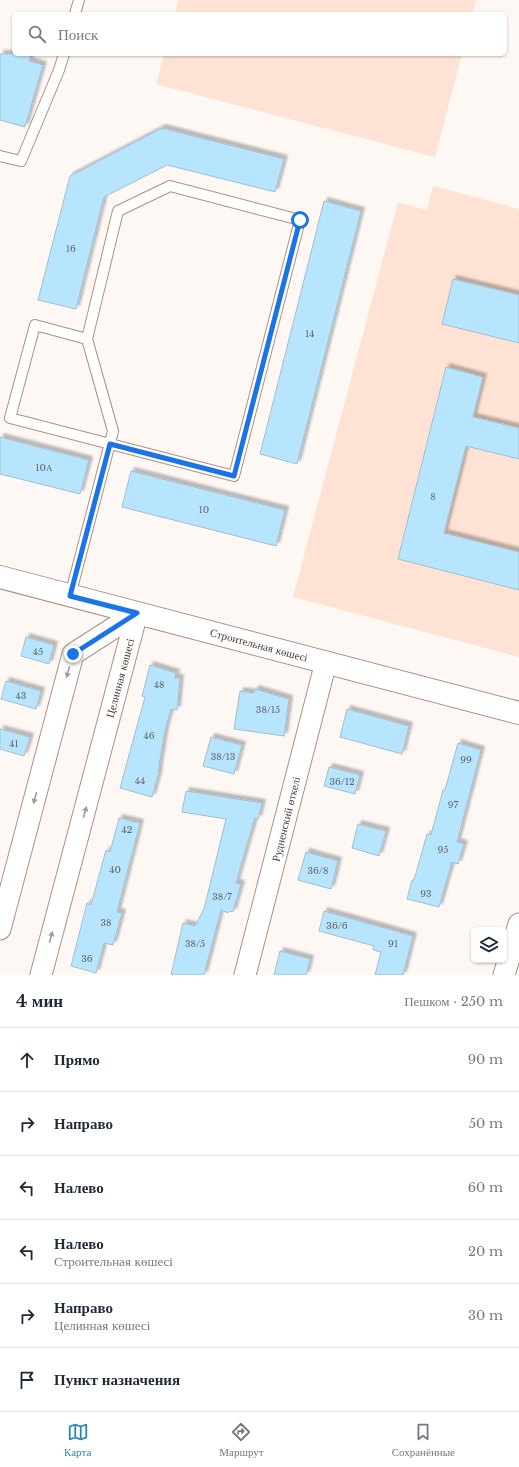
<!DOCTYPE html>
<html lang="ru">
<head>
<meta charset="utf-8">
<style>
	body { margin:0; font-family:"Libre Baskerville",serif; background:#f6f6f7; color:#1f2937 }
	.controls { position:absolute; right:12px; bottom:12px; display:grid; overflow:hidden; border-radius:6px; box-shadow:0 1px 3px #0004 }
	.controls button { width:36px; height:36px; display:grid; place-items:center; padding:0; border:0; border-bottom:1px solid #e0e1e3; background:#fff; color:#1f2937; font:20px sans-serif }
	.stop { position:absolute; width:12px; height:12px; margin:-9px; border:3px solid #1a73e8; border-radius:50%; background:#fff }
	.stop.end { background:#1a73e8; border-color:#fff; box-shadow:0 1px 4px #0008 }
	.list { margin:0; padding:0; list-style:none }
	h2 { display:flex; justify-content:space-between; align-items:center; height:52px; margin:0; padding:0 16px; font-size:17px }
	h2 small { font-size:13px; font-weight:400; color:#747a83 }
	.list li { display:grid; grid-template-columns:26px 1fr auto; gap:12px; align-items:center; box-sizing:border-box; height:64px; padding:0 16px; border-top:1px solid #e0e1e3 }
	.list b { display:block; font-size:15px; white-space:nowrap }
	.list p { margin:0; font-size:13px; white-space:nowrap; color:#747a83 }
	.list em { font-size:13px; font-style:normal; color:#747a83 }
	.icon { flex:none; width:22px; height:22px; fill:none; stroke:currentColor; stroke-width:2; stroke-linecap:round; stroke-linejoin:round }
	.map { position:relative; flex:none; width:519px; height:975px; overflow:hidden }
	.search { position:absolute; background:#fff; box-shadow:0 1px 3px #0004; left:12px; right:12px; top:12px; height:44px; display:flex; align-items:center; gap:10px; box-sizing:border-box; padding:0 14px; border-radius:6px; color:#747a83; font-size:15px }
	.sheet { height:436px; background:#fff }
	nav { display:flex; justify-content:space-around; align-items:center; box-sizing:border-box; height:56px; border-top:1px solid #e0e1e3; background:#fff; font-size:11px; color:#747a83 }
	nav a { display:grid; justify-items:center; gap:2px }
	nav .on { color:#2a89b5 }
	.map>svg:first-child { display:block }
	.green { fill:#fee2d3 }
	.building { fill:#b8e5fe; stroke:#a1bece; filter:url(#shadow) }
	.lines { fill:none; stroke-linecap:round; stroke-linejoin:round }
	.service-casing { stroke:#ac9183; stroke-width:12 }
	.minor-casing { stroke:#ac9183; stroke-width:23 }
	.tertiary-casing { stroke:#ac9183; stroke-width:24 }
	.service { stroke:#fff; stroke-width:10 }
	.minor { stroke:#fff; stroke-width:21 }
	.tertiary { stroke:#fff; stroke-width:22 }
	.oneway { fill:#a29c99 }
	.route { stroke:#1a73e8; stroke-width:5 }
	.labels { text-anchor:middle; dominant-baseline:central; stroke-width:3; stroke-linejoin:round; paint-order:stroke }
	.number-label { font-size:9px; fill:#616466 }
	.street-label { font-size:11px; fill:#443933; stroke:#fff }
</style>
</head>
<body>
<div class="map">
<svg width="519" height="975" viewBox="0 0 519 975">
	<defs>
		<filter id="shadow"><feDropShadow dx="3.5" dy="-3.5" stdDeviation="1" flood-color="#0004"/></filter>
	</defs>
	<rect width="100%" height="100%" fill="#fef8f5"/>
	<path class="green" d="M 178,0 L 476,0 L 472,14 L 175,14 Z
		M 164,54 L 462,54 L 435,157 L 156,84 Z
		M 433,186 L 519,209 L 519,657 L 293,597 L 398,202 L 427,210 Z"/>
	<path class="building" d="M 0,54 L 31,54 L 29,61 L 43,65 L 25,127 L 0,120 Z
		M 162,128 L 284,159 L 275,192 L 167,165 L 104,197 L 76,309 L 38,300 L 70,176 Z
		M 324,201 L 361,211 L 297,464 L 260,454 Z
		M 453,279 L 519,295 L 519,343 L 442,324 Z
		M 446,367 L 483,377 L 473,417 L 519,428 L 519,459 L 466,446 L 444,533 L 519,552 L 519,590 L 398,559 Z
		M 0,437 L 89,460 L 80,494 L 0,474 Z
		M 131,471 L 285,510 L 276,546 L 122,507 Z
		M 26,637 L 54,645 L 49,664 L 21,656 Z
		M 150,665 L 176,673 L 175,678 L 180,678 L 177,710 L 171,709 L 165,730 L 158,772 L 159,772 L 152,797 L 120,788 L 145,697 L 142,696 Z
		M 6,681 L 41,691 L 36,709 L 1,699 Z
		M 255,689 L 289,699 L 284,736 L 234,729 L 240,691 L 254,693 Z
		M 347,709 L 409,726 L 402,754 L 340,737 Z
		M 0,729 L 30,737 L 24,756 L 0,749 Z
		M 211,737 L 242,745 L 234,774 L 203,766 Z
		M 458,743 L 481,750 L 457,842 L 464,844 L 458,864 L 452,862 L 439,907 L 407,899 L 412,880 L 414,880 L 427,834 L 431,835 L 443,790 L 445,790 Z
		M 329,767 L 360,775 L 355,794 L 324,786 Z
		M 186,791 L 262,803 L 258,819 L 255,818 L 246,848 L 236,883 L 241,884 L 233,912 L 229,911 L 228,913 L 221,910 L 204,975 L 171,975 L 183,923 L 195,926 L 204,909 L 226,819 L 182,812 Z
		M 119,818 L 140,823 L 117,912 L 122,913 L 115,938 L 113,945 L 104,943 L 96,973 L 71,966 L 87,903 L 91,905 L 106,850 L 110,852 Z
		M 358,824 L 386,831 L 379,856 L 352,848 Z
		M 306,852 L 338,861 L 331,889 L 298,880 Z
		M 324,911 L 413,936 L 403,975 L 375,975 L 381,952 L 373,950 L 374,946 L 319,931 Z
		M 280,951 L 310,959 L 306,975 L 274,975 Z"/>
	<g class="lines">
		<defs>
			<path id="service" d="M 75,14 L 79,0
				M 0,156 L 21,161 L 59,70 L 64,54
				M 70,596 L 110,443 L 113,431 L 87,339 L 118,211 L 170,186 L 300,220 L 234,476 L 10,418 L 35,325 L 87,339"/>
			<path id="minor" d="M 0,929 L 73,654 L 137,613
				M 41,975 L 137,613
				M 245,975 L 326,662
				M 504,975 L 519,924"/>
			<path id="tertiary" d="M 0,577 L 519,713"/>
		</defs>
		<use href="#service" class="service-casing"/>
		<use href="#minor" class="minor-casing"/>
		<use href="#tertiary" class="tertiary-casing"/>
		<use href="#service" class="service"/>
		<use href="#minor" class="minor"/>
		<use href="#tertiary" class="tertiary"/>
	</g>
	<defs><path id="oneway-solid" d="M-6-.8H1V-3.2L6.5 0L1 3.2V.8H-6Z"/></defs>
	<g class="oneway">
		<use href="#oneway-solid" transform="translate(68 672) rotate(105)"/>
		<use href="#oneway-solid" transform="translate(35 798) rotate(105)"/>
		<use href="#oneway-solid" transform="translate(85 812) rotate(-75)"/>
		<use href="#oneway-solid" transform="translate(51 937) rotate(-75)"/>
	</g>
	<g class="lines">
		<path class="route" d="M 73,654 L 137,613 L 70,596 L 110,444 L 234,476 L 300,220"/>
	</g>
	<g class="labels">
		<g class="number-label">
			<text x="71" y="248">16</text>
			<text x="310" y="333">14</text>
			<text x="44" y="467">10А</text>
			<text x="433" y="496">8</text>
			<text x="204" y="509">10</text>
			<text x="38" y="651">45</text>
			<text x="159" y="684">48</text>
			<text x="21" y="695">43</text>
			<text x="268" y="709">38/15</text>
			<text x="149" y="735">46</text>
			<text x="14" y="743">41</text>
			<text x="223" y="756">38/13</text>
			<text x="466" y="759">99</text>
			<text x="140" y="780">44</text>
			<text x="342" y="781">36/12</text>
			<text x="453" y="804">97</text>
			<text x="127" y="829">42</text>
			<text x="443" y="849">95</text>
			<text x="115" y="869">40</text>
			<text x="318" y="870">36/8</text>
			<text x="426" y="893">93</text>
			<text x="222" y="896">38/7</text>
			<text x="106" y="922">38</text>
			<text x="337" y="925">36/6</text>
			<text x="195" y="943">38/5</text>
			<text x="393" y="943">91</text>
			<text x="87" y="958">36</text>
		</g>
		<g class="street-label">
			<text transform="translate(259 645) rotate(15)">Строительная көшесі</text>
			<text transform="translate(120 678) rotate(-75)">Целинная көшесі</text>
			<text transform="translate(286 819) rotate(-76)">Рудненский өткелі</text>
		</g>
	</g>
</svg>
<div class="controls">
<button><svg class="icon" aria-label="layers" viewBox="0 0 24 24"><path d="M12 4l9 5-9 5-9-5zM3 14l9 5 9-5"/></svg></button>
</div>
<div class="stop" style="left:300px;top:220px"></div>
<div class="stop end" style="left:73px;top:654px"></div>
<div class="search"><svg class="icon" aria-label="search" viewBox="0 0 24 24"><circle cx="10" cy="10" r="6"/><path d="M15 15l6 6"/></svg>Поиск</div>
</div>
<section class="sheet">
<h2>4 мин<small>Пешком · 250 m</small></h2>
<ul class="list">
<li><svg class="icon" aria-label="ahead" viewBox="0 0 24 24"><path d="M12 20V5M6 11l6-6 6 6"/></svg><div><b>Прямо</b></div><em>90 m</em></li>
<li><svg class="icon" aria-label="right" viewBox="0 0 24 24"><path d="M7 20v-9h11M14 6l5 5-5 5"/></svg><div><b>Направо</b></div><em>50 m</em></li>
<li><svg class="icon" aria-label="left" viewBox="0 0 24 24"><path d="M17 20v-9H6M10 6l-5 5 5 5"/></svg><div><b>Налево</b></div><em>60 m</em></li>
<li><svg class="icon" aria-label="left" viewBox="0 0 24 24"><path d="M17 20v-9H6M10 6l-5 5 5 5"/></svg><div><b>Налево</b><p>Строительная көшесі</p></div><em>20 m</em></li>
<li><svg class="icon" aria-label="right" viewBox="0 0 24 24"><path d="M7 20v-9h11M14 6l5 5-5 5"/></svg><div><b>Направо</b><p>Целинная көшесі</p></div><em>30 m</em></li>
<li><svg class="icon" aria-label="arrive" viewBox="0 0 24 24"><path d="M6 21V4h12l-3 4 3 4H6"/></svg><div><b>Пункт назначения</b></div></li>
</ul>
</section>
<nav>
<a class="on"><svg class="icon" aria-label="map" viewBox="0 0 24 24"><path d="M3 6l6-2 6 2 6-2v14l-6 2-6-2-6 2zM9 4v14M15 6v14"/></svg>Карта</a>
<a><svg class="icon" aria-label="directions" viewBox="0 0 24 24"><path d="M12 3l9 9-9 9-9-9zM9 14v-3h6M13 9l2 2-2 2"/></svg>Маршрут</a>
<a><svg class="icon" aria-label="saved" viewBox="0 0 24 24"><path d="M7 4h10v16l-5-4-5 4z"/></svg>Сохранённые</a>
</nav>
</body>
</html>
